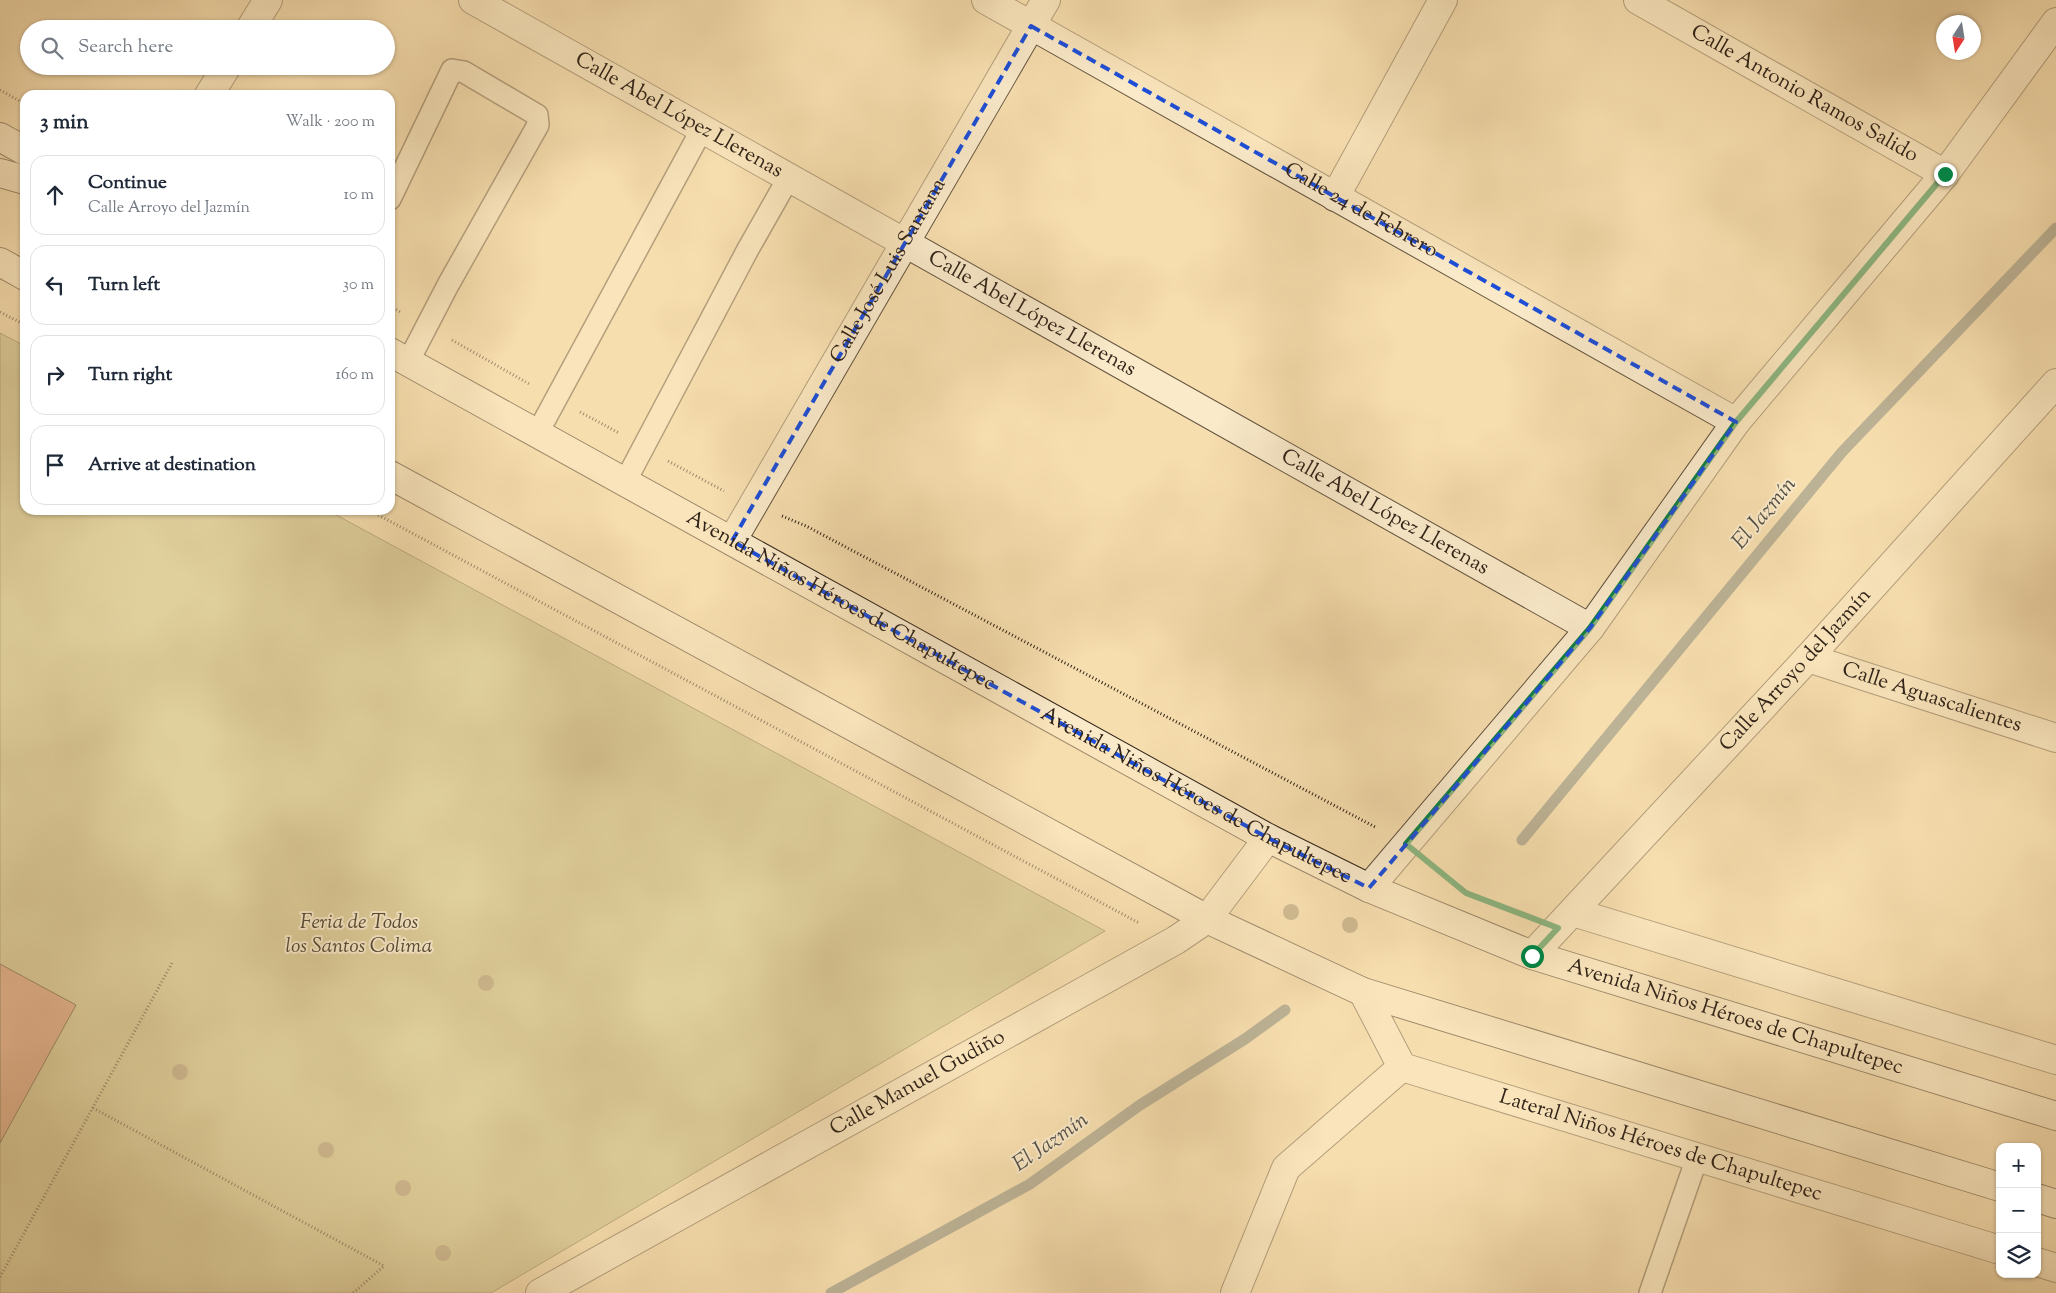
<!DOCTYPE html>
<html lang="en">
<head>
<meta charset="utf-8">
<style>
	body { margin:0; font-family:"Sorts Mill Goudy",serif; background:#f2f2f3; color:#1f2937 }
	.controls { position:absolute; right:15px; bottom:15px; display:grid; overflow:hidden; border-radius:10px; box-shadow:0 1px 4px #0004 }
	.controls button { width:45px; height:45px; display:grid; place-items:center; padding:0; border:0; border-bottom:1px solid #e0e1e3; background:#fff; color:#1f2937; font:25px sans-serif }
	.compass { position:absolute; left:1936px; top:15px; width:45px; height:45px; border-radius:50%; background:#fff; box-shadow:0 1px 4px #0004; rotate:192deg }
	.stop { position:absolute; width:15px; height:15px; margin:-11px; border:4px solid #0b8043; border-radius:50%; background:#fff }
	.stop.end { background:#0b8043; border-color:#fff; box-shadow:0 1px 5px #0008 }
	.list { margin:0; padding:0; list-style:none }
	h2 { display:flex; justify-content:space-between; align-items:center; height:65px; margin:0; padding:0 20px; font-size:21px }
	h2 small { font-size:16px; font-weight:400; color:#747a83 }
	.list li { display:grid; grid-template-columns:32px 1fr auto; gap:15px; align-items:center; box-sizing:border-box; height:80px; margin:0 10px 10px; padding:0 10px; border:1px solid #e0e1e3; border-radius:15px }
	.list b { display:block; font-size:19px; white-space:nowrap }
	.list p { margin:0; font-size:16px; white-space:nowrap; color:#747a83 }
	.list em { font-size:16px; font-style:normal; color:#747a83 }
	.icon { flex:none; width:28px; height:28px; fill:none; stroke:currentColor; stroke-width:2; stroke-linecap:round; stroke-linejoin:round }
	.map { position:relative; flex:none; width:2056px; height:1293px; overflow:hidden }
	.search { position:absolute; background:#fff; box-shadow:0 1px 4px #0004; left:20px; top:20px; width:375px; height:55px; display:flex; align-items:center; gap:12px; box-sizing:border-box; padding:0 18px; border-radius:28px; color:#747a83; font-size:19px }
	.panel { position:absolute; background:#fff; box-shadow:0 1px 4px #0004; left:20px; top:90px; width:375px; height:425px; border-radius:15px }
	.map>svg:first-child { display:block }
	.green { fill:#c3bf85; stroke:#7a714f }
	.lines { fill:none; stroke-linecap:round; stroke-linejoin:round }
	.stream { stroke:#747d77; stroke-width:11 }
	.building { fill:#d1866c; stroke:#302319 }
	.service-casing { stroke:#62523e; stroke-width:24 }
	.minor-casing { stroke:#62523e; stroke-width:30 }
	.tertiary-casing { stroke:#62523e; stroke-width:30 }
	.secondary-casing { stroke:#302319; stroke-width:30 }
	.path { stroke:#302319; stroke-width:3; stroke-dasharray:1 2.5; stroke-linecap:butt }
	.service { stroke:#faeaca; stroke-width:21 }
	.minor { stroke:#faeaca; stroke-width:28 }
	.tertiary { stroke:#faeaca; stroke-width:28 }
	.secondary { stroke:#faeaca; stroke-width:28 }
	.tree { fill:#9e8d6b }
	.route { stroke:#0b8043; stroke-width:6 }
	.marked { fill:none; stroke:#1d4ed8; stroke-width:4; stroke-dasharray:10 6; stroke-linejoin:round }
	.labels { text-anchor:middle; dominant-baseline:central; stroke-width:4; stroke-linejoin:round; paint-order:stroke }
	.street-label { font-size:21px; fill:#302319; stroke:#faeaca }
	.park-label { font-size:21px; font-style:italic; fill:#554a34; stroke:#faeaca }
	.water-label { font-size:22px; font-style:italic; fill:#525048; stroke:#faeaca }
</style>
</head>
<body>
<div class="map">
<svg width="2056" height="1293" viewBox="0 0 2056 1293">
	<rect width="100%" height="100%" fill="#f7deae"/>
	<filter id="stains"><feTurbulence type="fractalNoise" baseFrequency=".004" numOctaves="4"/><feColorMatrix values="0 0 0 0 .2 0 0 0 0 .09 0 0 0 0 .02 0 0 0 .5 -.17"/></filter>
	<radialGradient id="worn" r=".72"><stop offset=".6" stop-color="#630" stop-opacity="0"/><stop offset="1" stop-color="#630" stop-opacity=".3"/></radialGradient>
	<path class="green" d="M 0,333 L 25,346 L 25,510 L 327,510 L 1105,931 L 491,1293 L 0,1293 Z"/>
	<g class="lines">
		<path class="stream" d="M 1522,840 L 1842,452 L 2056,228
			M 831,1293 L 1030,1184 L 1140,1105 L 1245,1039 L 1285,1010"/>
	</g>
	<path class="building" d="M 0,964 L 76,1005 L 0,1143 Z"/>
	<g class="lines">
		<defs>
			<path id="service" d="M 390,199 L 452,70 L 464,72 L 537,115 L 538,125 L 448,285 L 408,362
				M 537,434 L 702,129
				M 625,482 L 747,251 L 789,177
				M 1650,1293 L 1697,1158"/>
			<g id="minor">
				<path id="s1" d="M 473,0 L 1590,628"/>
				<path id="s2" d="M 986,0 L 1736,422"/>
				<path id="s3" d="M 1638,0 L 1945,174"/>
				<path d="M 1335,197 L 1443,0"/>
				<path id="s4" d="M 732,541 L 1046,0"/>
				<path id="s5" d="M 1808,658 L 2056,738"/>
				<path d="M 1235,1293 L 1286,1168 L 1402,1067"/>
			</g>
			<g id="tertiary">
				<path d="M 250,29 L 268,0"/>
				<path d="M 209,95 L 227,66"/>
				<path d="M 1369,888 L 1590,628 L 1736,422 L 1945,174 L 2056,22"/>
				<path d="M 1573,912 L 2056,1060"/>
				<path id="s6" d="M 1532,955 L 1808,658 L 2056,383"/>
				<path id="s7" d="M 1363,992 L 1402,1067 L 2000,1250"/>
				<path d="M 2037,1262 L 2056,1268"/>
				<path id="s8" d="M 540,1293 L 1176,940 L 1207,919 L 1268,838"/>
			</g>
			<g id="secondary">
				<path d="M 0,137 L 25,151"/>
				<path d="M 0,173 L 25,180"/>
				<path d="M 0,262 L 25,276"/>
				<path id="s9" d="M 390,352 L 1268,838 L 1369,888 L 1532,955 L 2056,1116"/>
				<path d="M 390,475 L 1207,919 L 1363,992 L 2000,1187"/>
				<path d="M 2037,1198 L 2056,1204"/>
			</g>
		</defs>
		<use href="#service" class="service-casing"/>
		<use href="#minor" class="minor-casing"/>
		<use href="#tertiary" class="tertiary-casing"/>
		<use href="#secondary" class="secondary-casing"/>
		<path class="path" d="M 0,90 L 25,104
			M 390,306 L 402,313
			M 0,312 L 25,325
			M 452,340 L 531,385
			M 580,412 L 619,433
			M 668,461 L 724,491
			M 369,510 L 1139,923
			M 782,516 L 806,526 L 1377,828
			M 1431,865 L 1461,889
			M 93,1108 L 384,1266 L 353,1293
			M 0,1277 L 172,963"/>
		<use href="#service" class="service"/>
		<use href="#minor" class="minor"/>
		<use href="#tertiary" class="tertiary"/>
		<use href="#secondary" class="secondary"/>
	</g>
	<g class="tree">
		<circle cx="1291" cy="912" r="8"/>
		<circle cx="1350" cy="925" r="8"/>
		<circle cx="486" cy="983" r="8"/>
		<circle cx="180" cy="1072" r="8"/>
		<circle cx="326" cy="1150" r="8"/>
		<circle cx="403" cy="1188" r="8"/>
		<circle cx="443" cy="1253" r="8"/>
	</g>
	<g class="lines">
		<path class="route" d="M 1532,956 L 1558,928 L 1466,893 L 1406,844 L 1590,628 L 1736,422 L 1945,174"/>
	</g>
	<path d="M0 0H2056V1293H0ZM 1031,26 L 1736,422 L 1590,628 L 1369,888 L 1268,838 L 732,541 Z" fill="#f7deae" fill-opacity=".55" fill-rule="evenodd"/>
	<path class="marked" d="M 1031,26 L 1736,422 L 1590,628 L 1369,888 L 1268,838 L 732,541 Z"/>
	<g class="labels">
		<g class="street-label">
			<text stroke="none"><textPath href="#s3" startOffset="191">Calle Antonio Ramos Salido</textPath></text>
			<text stroke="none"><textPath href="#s1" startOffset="236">Calle Abel López Llerenas</textPath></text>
			<text stroke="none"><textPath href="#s2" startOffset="430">Calle 24 de Febrero</textPath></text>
			<text stroke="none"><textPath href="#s4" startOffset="312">Calle José Luis Santana</textPath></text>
			<text stroke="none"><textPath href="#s1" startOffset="641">Calle Abel López Llerenas</textPath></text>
			<text stroke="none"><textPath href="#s1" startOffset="1046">Calle Abel López Llerenas</textPath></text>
			<text stroke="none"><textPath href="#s9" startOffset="515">Avenida Niños Héroes de Chapultepec</textPath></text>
			<text stroke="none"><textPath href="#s6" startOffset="388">Calle Arroyo del Jazmín</textPath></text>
			<text stroke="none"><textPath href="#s5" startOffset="130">Calle Aguascalientes</textPath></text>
			<text stroke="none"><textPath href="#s9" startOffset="920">Avenida Niños Héroes de Chapultepec</textPath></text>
			<text stroke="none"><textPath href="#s9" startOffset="1505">Avenida Niños Héroes de Chapultepec</textPath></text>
			<text stroke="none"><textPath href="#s8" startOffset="432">Calle Manuel Gudiño</textPath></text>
			<text stroke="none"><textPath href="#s7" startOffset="355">Lateral Niños Héroes de Chapultepec</textPath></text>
		</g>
		<g class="park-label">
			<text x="359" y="923">Feria de Todos<tspan x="359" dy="24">los Santos Colima</tspan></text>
		</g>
		<g class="water-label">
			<text transform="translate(1765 514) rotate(-50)">El Jazmín</text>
			<text transform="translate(1051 1143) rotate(-35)">El Jazmín</text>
		</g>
	</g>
	<rect width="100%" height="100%" filter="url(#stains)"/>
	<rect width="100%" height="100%" fill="url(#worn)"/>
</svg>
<div class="controls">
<button>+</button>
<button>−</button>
<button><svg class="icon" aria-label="layers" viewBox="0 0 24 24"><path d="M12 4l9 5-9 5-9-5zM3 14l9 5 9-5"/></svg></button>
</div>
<svg class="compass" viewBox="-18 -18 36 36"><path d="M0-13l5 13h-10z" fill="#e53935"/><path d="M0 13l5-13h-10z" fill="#747a83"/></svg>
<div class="stop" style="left:1532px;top:956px"></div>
<div class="stop end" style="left:1945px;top:174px"></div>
<div class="search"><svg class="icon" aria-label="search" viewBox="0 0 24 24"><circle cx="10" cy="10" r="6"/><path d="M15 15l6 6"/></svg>Search here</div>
<section class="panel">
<h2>3 min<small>Walk · 200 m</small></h2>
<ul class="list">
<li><svg class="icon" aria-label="ahead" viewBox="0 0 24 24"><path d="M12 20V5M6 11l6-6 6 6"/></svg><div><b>Continue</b><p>Calle Arroyo del Jazmín</p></div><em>10 m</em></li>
<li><svg class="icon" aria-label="left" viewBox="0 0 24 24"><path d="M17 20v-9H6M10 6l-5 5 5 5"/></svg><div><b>Turn left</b></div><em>30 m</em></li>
<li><svg class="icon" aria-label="right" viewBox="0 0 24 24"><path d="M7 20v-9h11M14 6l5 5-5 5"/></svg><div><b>Turn right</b></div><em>160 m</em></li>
<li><svg class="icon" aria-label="arrive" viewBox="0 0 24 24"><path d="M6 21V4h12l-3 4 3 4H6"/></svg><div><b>Arrive at destination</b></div></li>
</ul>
</section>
</div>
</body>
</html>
